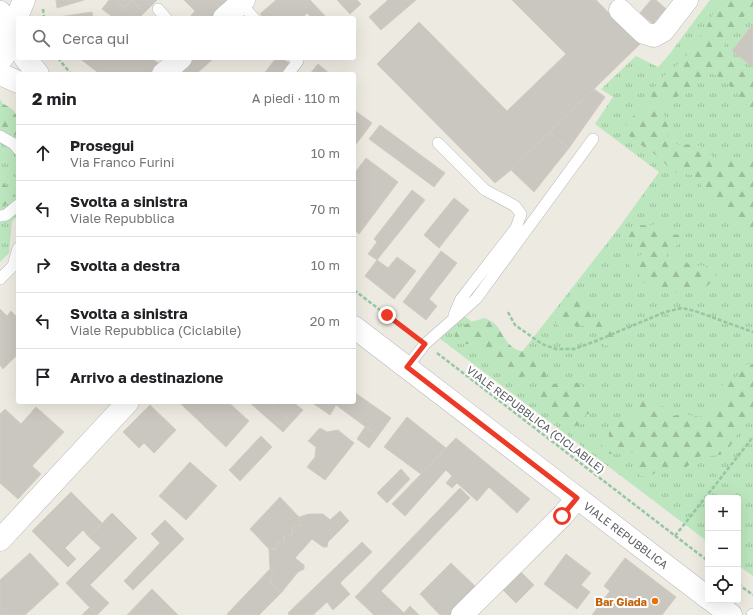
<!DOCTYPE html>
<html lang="it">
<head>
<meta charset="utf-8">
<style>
	body { margin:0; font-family:"Golos Text",sans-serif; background:#f6f6f6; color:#202124 }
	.controls { position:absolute; right:12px; bottom:12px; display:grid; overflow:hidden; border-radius:4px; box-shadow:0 4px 16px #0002 }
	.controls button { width:36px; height:36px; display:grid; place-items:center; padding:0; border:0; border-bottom:1px solid #e0e0e0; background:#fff; color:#202124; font:20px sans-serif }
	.stop { position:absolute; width:12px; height:12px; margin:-9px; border:3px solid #ed3a27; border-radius:50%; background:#fff }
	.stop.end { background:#ed3a27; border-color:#fff; box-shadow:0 1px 4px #0008 }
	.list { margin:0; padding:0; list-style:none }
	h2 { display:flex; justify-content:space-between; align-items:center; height:52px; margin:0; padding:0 16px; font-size:17px }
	h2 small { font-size:13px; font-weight:400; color:#757577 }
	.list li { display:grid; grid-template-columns:26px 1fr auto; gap:12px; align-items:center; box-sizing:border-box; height:56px; padding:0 16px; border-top:1px solid #e0e0e0 }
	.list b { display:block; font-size:15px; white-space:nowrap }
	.list p { margin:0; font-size:13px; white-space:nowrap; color:#757577 }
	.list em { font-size:13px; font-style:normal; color:#757577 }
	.icon { flex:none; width:22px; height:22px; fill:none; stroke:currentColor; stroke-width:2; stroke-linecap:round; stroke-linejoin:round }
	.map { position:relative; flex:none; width:753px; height:615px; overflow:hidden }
	.search { position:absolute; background:#fff; box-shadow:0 4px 16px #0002; left:16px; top:16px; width:340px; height:44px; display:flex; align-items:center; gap:10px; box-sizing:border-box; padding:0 14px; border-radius:4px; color:#757577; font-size:15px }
	.panel { position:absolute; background:#fff; box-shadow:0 4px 16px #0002; left:16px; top:72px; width:340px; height:332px; border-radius:4px }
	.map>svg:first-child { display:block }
	.grass { fill:url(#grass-tufts) }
	.forest { fill:url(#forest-firs) }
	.building { fill:#cac7c0; stroke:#d2ccbf }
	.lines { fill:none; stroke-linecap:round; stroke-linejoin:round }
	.service-casing { stroke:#b7b9be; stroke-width:12 }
	.minor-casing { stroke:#b7b9be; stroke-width:23 }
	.secondary-casing { stroke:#b7bac0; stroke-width:23 }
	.path { stroke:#95c7a4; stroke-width:2.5; stroke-dasharray:4 2; stroke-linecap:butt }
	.service { stroke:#fff; stroke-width:11 }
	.minor { stroke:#fff; stroke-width:22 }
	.secondary { stroke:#fff; stroke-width:22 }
	.route { stroke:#ed3a27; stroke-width:5 }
	.food-dot { fill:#e8710a; stroke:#fff; stroke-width:1.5 }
	.labels { text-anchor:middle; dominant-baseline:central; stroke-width:4; stroke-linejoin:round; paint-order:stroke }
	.street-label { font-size:11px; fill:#5a5d62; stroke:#fff }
	.food-label { font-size:11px; font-weight:bold; fill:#c56008; stroke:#fff; text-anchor:end }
</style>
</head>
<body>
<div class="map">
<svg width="753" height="615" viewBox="0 0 753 615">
	<defs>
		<pattern id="grass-tufts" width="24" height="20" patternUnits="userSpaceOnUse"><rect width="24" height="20" fill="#bce6bd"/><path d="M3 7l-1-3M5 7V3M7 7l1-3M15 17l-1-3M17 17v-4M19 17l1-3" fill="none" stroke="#9cbe9d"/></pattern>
		<pattern id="forest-firs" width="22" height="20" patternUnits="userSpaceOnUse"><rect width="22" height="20" fill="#bce6bd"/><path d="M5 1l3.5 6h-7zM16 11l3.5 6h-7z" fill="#9cbe9d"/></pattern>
	</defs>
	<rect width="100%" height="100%" fill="#edebe1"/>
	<path class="grass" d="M 710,0 L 753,0 L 753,576 L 738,565 L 738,498 L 708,498 L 708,542 L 439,338 L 463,315 L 518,357 L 615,233 L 659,172 L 595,124 L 613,97 L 601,89 L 636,56 L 658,67 L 668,56 Z
		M 0,110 L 18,119 L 18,216 L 12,221 L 9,253 L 0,262 Z"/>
	<path class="forest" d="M 728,0 L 753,0 L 753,6 C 745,15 726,36 724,47 C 723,52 724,56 728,59 C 734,65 745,68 753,72 L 753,114 C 747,112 746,107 745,101 C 736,92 722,77 711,73 L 699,80 L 683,95 L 676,97 L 662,98 L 661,105 L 666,120 L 671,124 L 667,138 C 680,150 686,141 700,146 C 706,149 709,155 715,158 L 753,158 L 753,237 L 707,197 L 702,192 L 701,184 L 698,178 L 692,175 L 677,173 L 671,169 L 656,155 L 631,138 L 627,133 L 626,126 L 628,120 L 646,107 L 650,102 L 653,89 L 661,78 L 684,59 L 705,30 L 715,10 Z
		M 0,99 L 3,104 C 19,110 18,120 18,135 L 9,135 L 0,128 Z
		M 0,179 L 15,195 C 12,201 7,206 0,206 Z
		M 657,224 L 668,234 L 683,235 L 685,239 L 666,254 L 667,259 L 672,261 L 682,259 L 690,265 L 707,266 L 717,277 L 707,286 L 680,293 L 658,288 L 648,287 L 641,280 L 639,271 L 630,267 L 628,262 L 631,258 L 641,255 L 645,251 C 638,247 619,240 627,230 C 629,227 634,225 638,225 C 646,225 647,226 657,224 Z
		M 577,291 L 580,294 L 580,301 C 583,302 589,304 591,307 C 593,311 589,316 593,319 C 599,323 606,316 612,320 C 615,322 618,330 622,333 L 616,343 L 612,343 L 607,346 L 604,345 L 603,342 L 606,335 L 604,329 L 601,328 L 595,331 C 588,327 585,324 577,327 L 568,323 L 559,327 L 555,322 L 553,315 L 562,308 L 571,293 Z
		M 484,318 C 501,323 501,337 511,346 C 520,354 533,350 540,361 C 545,366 544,375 549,380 C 559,391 569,375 583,386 C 583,389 583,393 584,396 C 586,402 593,403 595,411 L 586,415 C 585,424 579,427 570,426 C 567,425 564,426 561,423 C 558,420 557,416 554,413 C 547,407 539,408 534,398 L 540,390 L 542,384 C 536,373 528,375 518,378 L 506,370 L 493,364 L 475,346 L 471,344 L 461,344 L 457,342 L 454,338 C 457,324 472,322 484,318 Z
		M 748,364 L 753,364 L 753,417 C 739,424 737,439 727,450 C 719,459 708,454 698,457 C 693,460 689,466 684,469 C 676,472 667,469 660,471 C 652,474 649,478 640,476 C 636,468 640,460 636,452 L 610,454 L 601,448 C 602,442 603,440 609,437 L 608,428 L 614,420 C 624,421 636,422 639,410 C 640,406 640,404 642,400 C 657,392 662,408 671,416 L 685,414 L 699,417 L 709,413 L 713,410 L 719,409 L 725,401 L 721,387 L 726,380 L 735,379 L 744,366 Z"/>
	<path class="building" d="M 56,0 L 84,0 L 57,8 Z
		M 109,0 L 115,0 L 124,8 L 114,18 L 102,9 Z
		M 115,0 L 131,0 L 124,8 Z
		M 132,0 L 157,0 L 144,13 Z
		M 132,0 L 144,13 L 139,18 L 114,18 Z
		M 184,0 L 212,0 L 224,12 L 218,18 L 189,18 L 195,11 Z
		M 212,0 L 237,0 L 224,12 Z
		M 276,0 L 310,0 L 327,18 L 312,18 L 307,13 L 302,18 L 264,18 L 260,14 Z
		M 337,0 L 357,0 L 361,4 L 350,14 Z
		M 388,0 L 416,0 L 381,30 L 369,17 Z
		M 512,0 L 596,0 L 640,44 L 511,170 L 495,183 L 377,64 L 419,22 L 507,111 L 566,54 Z
		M 651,0 L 656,0 L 666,9 L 653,24 L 640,13 Z
		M 92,12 L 93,18 L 59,18 L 59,17 Z
		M 753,24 L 753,67 L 732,51 Z
		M 79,58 L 139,58 L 142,60 L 144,58 L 151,58 L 162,66 L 153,74 L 100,74 Z
		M 187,58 L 214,58 L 196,74 L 171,74 Z
		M 276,58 L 282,58 L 290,64 L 283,74 L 264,74 Z
		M 318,64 L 330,74 L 310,74 Z
		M 594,89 L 605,97 L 569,148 L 549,132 Z
		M 354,110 L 372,123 L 354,147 Z
		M 380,125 L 445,173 L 434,187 L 369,139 Z
		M 549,132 L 569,148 L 534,192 L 511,170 Z
		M 366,158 L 398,182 L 359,234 L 354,230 L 354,174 Z
		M 412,190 L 425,200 L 377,260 L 368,254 L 377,242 L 374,239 Z
		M 454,198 L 469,210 L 439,248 L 424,235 Z
		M 441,251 L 457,263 L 429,299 L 437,306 L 426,320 L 403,302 Z
		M 397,257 L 416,271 L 394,299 L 365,276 L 377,260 L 388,268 Z
		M 0,309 L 7,316 L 11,311 L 18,318 L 18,354 L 3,369 L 0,365 Z
		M 354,392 L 391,418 L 378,436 L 336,405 L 330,415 L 314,404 L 315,402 L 354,402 Z
		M 181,402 L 228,402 L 249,421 L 226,447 L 180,403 Z
		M 249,402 L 269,402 L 292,422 L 283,432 Z
		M 269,402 L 293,402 L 303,410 L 292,422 Z
		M 150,405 L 176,430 L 154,453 L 144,443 L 139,448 L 123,432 Z
		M 36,407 L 64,432 L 32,466 L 41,474 L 18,499 L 0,483 L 0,414 L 5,409 L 21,424 Z
		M 407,417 L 446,448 L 421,474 L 384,447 Z
		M 365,427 L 378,436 L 369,448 L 357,439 Z
		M 320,428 L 327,432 L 338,430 L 354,443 L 325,480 L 307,467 L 315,457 L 316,447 L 308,441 Z
		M 261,436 L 272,447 L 240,481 L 229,470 Z
		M 456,438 L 530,499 L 517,513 L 489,487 L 477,501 L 457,483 L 452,488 L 446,483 L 452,476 L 446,470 L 405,516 L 392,504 Z
		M 190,462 L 217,486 L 186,520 L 159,496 Z
		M 401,469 L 410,479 L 387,503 L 377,493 Z
		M 460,488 L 470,498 L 381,591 L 404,613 L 410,606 L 419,615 L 374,615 L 355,597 Z
		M 71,492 L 102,523 L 89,537 L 83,530 L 65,548 L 76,559 L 68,567 L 32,531 Z
		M 280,497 L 299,517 L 301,525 L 292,527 L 292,535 L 284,536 L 284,542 L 277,543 L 276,549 L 269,549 L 250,529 Z
		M 340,511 L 349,521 L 328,542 L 327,547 L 323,547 L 312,539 L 295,558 L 304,565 L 304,569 L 298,572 L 281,593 L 271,584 L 271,578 L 276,575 L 270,569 L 269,549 L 276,549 L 277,543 L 284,542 L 284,536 L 292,535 L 292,527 L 301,525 L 299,517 L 309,514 L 323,514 L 330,520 Z
		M 112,513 L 137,538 L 90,585 L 109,603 L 97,615 L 66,583 L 101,548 L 89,537 Z
		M 165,520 L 184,539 L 133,590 L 124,581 L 160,543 L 151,534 Z
		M 362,542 L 372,552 L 340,583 L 350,594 L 333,610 L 327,602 L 313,615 L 289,615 L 288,613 Z
		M 30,553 L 59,584 L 25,615 L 0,615 L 0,580 Z
		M 566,554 L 591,573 L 581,585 L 590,592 L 577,609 L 544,584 Z
		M 625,558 L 676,597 L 662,615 L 592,615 L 610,591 L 604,586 Z
		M 451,563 L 477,588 L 450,615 L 440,615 L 420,594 Z
		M 270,569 L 276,575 L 271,578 L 271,584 L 281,593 L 259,615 L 228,615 L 227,614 Z
		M 521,572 L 534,585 L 516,603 L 503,590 Z
		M 152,589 L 178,615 L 127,615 Z
		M 90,607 L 97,615 L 82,615 Z"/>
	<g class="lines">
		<defs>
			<path id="service" d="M 240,3 L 254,18
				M 158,9 L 166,18
				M 288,74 L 298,61 L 294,58
				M 0,136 L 14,144 L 18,149
				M 438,143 L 485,190 L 515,206 L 521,214 L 516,228 L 461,299 L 454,315
				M 0,216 L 6,215 L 18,205
				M 0,279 L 13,266 L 18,248
				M 407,367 L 425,344 L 476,299 L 593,139
				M 752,615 L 753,614"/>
			<path id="minor" d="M 620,10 L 644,33 L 654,36 L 663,31 L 687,0
				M 224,18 L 244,0
				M 163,74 L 181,58
				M 0,540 L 128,402
				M 462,615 L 562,516 L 577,498"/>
			<path id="secondary" d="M 0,12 C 12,28 14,45 0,61
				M 10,33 L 24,0
				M 25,58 L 38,74
				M 0,74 L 18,82
				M 354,327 L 708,598
				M 711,600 L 731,615"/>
		</defs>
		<use href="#service" class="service-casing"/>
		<use href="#minor" class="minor-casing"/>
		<use href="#secondary" class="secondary-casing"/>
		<path class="path" d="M 43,9 L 44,18
			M 58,58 L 71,74
			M 354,290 L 414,336
			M 508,312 L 515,325 L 525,332 L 542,344 L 556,349 L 574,349 L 596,341 L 665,312 L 682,308 L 695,311 L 753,332
			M 437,353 L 708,561
			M 675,536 L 753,437
			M 738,584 L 753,595"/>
		<use href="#service" class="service"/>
		<use href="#minor" class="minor"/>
		<use href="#secondary" class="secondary"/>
	</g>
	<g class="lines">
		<path class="route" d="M 387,315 L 425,344 L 407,367 L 577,498 L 562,516"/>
	</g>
	<circle class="food-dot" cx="655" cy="601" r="4"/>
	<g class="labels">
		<g class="street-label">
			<text transform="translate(536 419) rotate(37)">VIALE REPUBBLICA (CICLABILE)</text>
			<text transform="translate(626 535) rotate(37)">VIALE REPUBBLICA</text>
		</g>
		<g class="food-label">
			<text x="647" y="601">Bar Giada</text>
		</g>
	</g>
</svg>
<div class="controls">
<button>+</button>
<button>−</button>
<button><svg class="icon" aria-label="locate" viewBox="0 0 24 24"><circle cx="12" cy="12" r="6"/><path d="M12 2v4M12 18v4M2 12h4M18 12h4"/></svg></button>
</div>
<div class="stop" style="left:562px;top:516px"></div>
<div class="stop end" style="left:387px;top:315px"></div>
<div class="search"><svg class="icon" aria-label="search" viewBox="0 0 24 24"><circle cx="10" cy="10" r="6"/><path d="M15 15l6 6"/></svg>Cerca qui</div>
<section class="panel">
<h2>2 min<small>A piedi · 110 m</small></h2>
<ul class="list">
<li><svg class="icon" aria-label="ahead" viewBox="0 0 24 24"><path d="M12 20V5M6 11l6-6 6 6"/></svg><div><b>Prosegui</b><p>Via Franco Furini</p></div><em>10 m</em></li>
<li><svg class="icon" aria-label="left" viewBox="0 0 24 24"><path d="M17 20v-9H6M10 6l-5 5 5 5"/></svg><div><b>Svolta a sinistra</b><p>Viale Repubblica</p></div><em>70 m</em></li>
<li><svg class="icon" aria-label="right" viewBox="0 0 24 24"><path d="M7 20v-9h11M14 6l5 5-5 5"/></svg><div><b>Svolta a destra</b></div><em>10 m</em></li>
<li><svg class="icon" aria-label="left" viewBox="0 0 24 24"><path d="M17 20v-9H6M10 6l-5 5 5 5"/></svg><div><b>Svolta a sinistra</b><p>Viale Repubblica (Ciclabile)</p></div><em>20 m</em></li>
<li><svg class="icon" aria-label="arrive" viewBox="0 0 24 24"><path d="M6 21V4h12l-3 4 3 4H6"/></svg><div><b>Arrivo a destinazione</b></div></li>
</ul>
</section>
</div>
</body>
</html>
